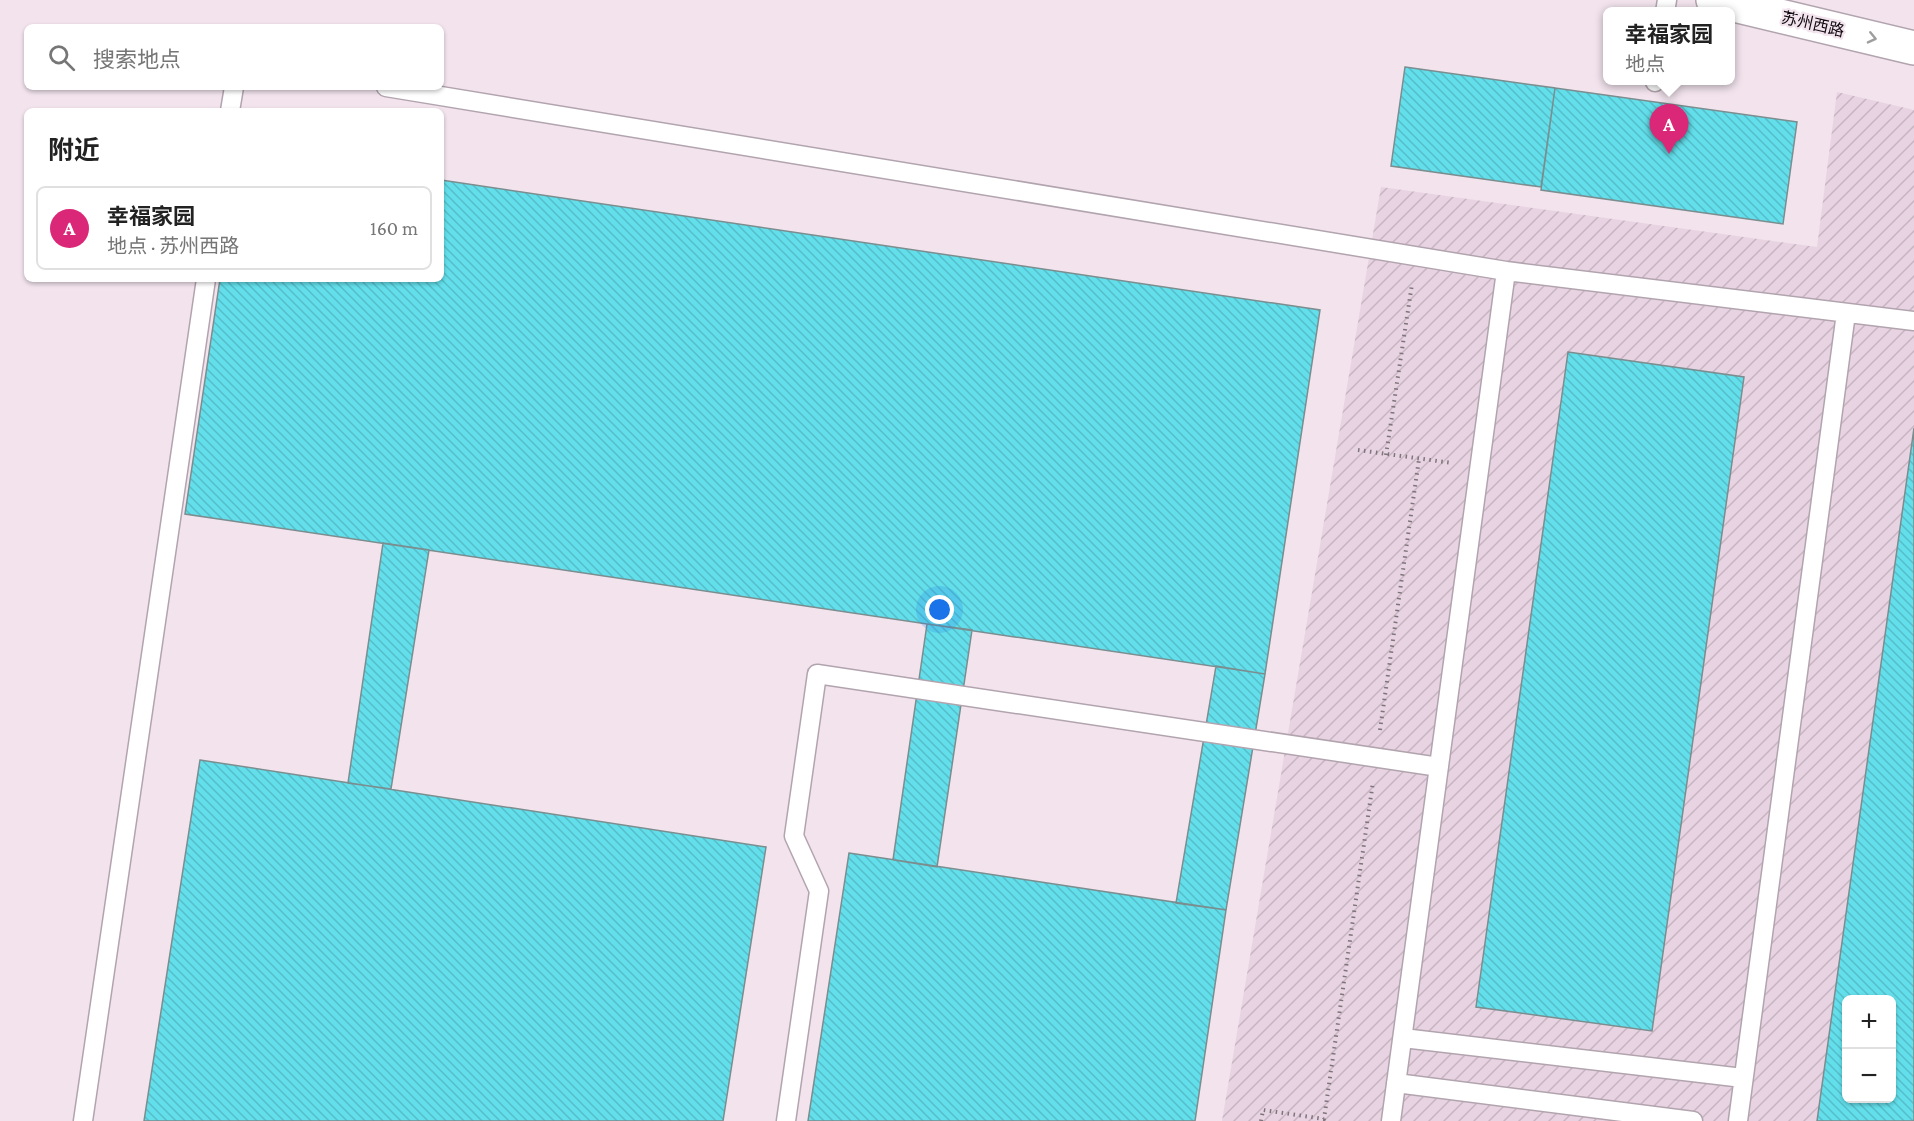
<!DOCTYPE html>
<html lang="zh">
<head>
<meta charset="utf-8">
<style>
	body { margin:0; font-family:"Crimson Pro","Noto Sans SC",serif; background:#f2f2f2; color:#222 }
	.controls { position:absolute; right:18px; bottom:18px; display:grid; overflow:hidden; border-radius:9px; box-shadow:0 2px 4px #0004 }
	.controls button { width:54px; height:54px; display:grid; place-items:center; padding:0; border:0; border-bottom:2px solid #e0e0e0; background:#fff; color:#222; font:30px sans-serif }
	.you { position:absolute; left:940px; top:610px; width:21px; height:21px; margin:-15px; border:4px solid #fff; border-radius:50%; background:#1a73e8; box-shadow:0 0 0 9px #1a73e833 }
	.badge { display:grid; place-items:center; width:39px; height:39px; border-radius:50%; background:#db2777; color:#fff; font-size:20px; font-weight:700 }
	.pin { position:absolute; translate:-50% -50px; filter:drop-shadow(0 2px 3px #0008) }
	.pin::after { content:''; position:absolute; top:32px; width:21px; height:18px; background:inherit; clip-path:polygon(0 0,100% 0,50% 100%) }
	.popup { position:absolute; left:1603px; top:7px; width:132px; height:78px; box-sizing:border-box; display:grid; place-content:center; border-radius:9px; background:#fff; filter:drop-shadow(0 2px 4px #0005); font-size:20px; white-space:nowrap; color:#767676 }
	.popup b { font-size:22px; color:#222 }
	.popup::after { content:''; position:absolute; left:50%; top:100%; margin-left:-12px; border:12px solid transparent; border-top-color:#fff }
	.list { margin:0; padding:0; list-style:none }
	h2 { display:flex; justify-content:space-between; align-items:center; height:78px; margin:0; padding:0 24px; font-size:26px }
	h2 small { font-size:20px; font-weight:400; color:#767676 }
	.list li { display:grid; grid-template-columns:39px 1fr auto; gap:18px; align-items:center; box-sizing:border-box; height:84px; margin:0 12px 12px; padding:0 12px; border:2px solid #e0e0e0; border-radius:9px }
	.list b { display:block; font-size:22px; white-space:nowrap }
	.list p { margin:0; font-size:20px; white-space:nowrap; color:#767676 }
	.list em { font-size:20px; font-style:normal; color:#767676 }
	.icon { flex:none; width:33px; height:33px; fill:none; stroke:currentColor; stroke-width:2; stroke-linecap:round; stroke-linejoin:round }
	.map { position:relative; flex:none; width:1914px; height:1121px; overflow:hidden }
	.search { position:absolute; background:#fff; box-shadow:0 2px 4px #0004; left:24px; top:24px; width:420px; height:66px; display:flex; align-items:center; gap:15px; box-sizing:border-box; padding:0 21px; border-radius:9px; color:#767676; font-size:22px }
	.panel { position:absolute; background:#fff; box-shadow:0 2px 4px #0004; left:24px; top:108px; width:420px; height:174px; border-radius:9px }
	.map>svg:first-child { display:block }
	.industrial { fill:url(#industrial-furrows); fill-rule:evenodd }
	.building { fill:url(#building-back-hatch); stroke:#7b8d8f; stroke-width:1.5; fill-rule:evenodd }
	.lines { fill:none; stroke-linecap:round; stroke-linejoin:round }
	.lane-casing { stroke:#b2a4ae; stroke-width:21 }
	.secondary-casing { stroke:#b2a4ae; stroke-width:36 }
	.path { stroke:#7e747b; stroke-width:4; stroke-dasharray:1.5 4.5; stroke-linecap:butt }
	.lane { stroke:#fff; stroke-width:18 }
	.secondary { stroke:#fff; stroke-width:33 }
	.oneway { stroke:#9f9d9f }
	.labels { text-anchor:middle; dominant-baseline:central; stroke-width:4.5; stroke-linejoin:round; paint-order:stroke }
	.street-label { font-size:16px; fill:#0f0a0e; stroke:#f2e3ed }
</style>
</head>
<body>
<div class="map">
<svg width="1914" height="1121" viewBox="0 0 1914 1121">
	<defs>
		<pattern id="industrial-furrows" width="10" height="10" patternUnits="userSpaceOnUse" patternTransform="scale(1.5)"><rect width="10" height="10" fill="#e8d3e2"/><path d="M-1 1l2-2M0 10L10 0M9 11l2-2" fill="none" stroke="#c6b4c1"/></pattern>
		<pattern id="building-back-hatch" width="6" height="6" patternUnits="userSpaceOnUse" patternTransform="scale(1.5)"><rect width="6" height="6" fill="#63dfeb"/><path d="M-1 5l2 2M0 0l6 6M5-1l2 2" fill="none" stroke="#55bec8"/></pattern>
	</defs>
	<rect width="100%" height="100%" fill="#f2e3ed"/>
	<path class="industrial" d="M 1837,92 L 1914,110 L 1914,1121 L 1222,1121 L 1381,187 L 1817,247 ZM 1846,1000 L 1892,1000 L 1892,1098 L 1846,1098 Z"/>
	<path class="building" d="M 1405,67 L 1555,88 L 1541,187 L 1391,166 Z
		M 1555,88 L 1797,122 L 1783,224 L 1541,190 Z
		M 441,180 L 1320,310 L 1265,674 L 185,514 L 220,279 L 441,279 Z
		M 1568,352 L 1744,377 L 1652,1031 L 1476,1007 Z
		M 1914,428 L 1914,1121 L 1817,1121 ZM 1846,1000 L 1892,1000 L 1892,1098 L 1846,1098 Z
		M 383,543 L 429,550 L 391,789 L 348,783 Z
		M 927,624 L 972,630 L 937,867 L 893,860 Z
		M 1216,666 L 1265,674 L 1226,910 L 1176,903 Z
		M 200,760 L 766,847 L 723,1121 L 144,1121 Z
		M 849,853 L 1226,910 L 1195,1121 L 808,1121 Z"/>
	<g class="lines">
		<defs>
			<path id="lane" d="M 1665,12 L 1667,0
				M 1655,82 L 1655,80
				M 386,87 L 1506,271
				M 230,111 L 234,87
				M 1403,1038 L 1743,1078
				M 1396,1083 L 1693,1121
				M 83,1121 L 206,279
				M 786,1121 L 819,891 L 794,836 L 817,674 L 1439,767
				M 1391,1121 L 1506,271 L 1914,321
				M 1738,1121 L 1846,313"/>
			<path id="secondary" d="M 1713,0 L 1914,48"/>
		</defs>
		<use href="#lane" class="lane-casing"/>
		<use href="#secondary" class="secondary-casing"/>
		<path class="path" d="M 1358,450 L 1452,463
			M 1386,455 L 1412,284
			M 1380,730 L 1419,459
			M 1261,1121 L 1263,1110 L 1324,1119 L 1373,782"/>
		<use href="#lane" class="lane"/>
		<use href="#secondary" class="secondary"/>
	</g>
	<defs><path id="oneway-chevron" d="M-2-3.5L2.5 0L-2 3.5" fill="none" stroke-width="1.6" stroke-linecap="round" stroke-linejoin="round" transform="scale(1.5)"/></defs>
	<use class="oneway" href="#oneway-chevron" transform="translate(1872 38) rotate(13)"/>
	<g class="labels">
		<g class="street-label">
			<text transform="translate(1813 24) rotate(13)">苏州西路</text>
		</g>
	</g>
</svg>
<div class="controls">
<button>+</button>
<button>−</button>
</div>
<div class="you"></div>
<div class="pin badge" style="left:1669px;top:154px">A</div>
<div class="popup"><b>幸福家园</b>地点</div>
<div class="search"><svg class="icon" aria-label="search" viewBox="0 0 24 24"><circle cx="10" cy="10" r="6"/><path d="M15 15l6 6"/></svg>搜索地点</div>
<section class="panel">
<h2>附近<small></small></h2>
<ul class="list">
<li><span class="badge">A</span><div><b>幸福家园</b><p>地点 · 苏州西路</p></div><em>160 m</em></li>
</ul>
</section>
</div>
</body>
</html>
